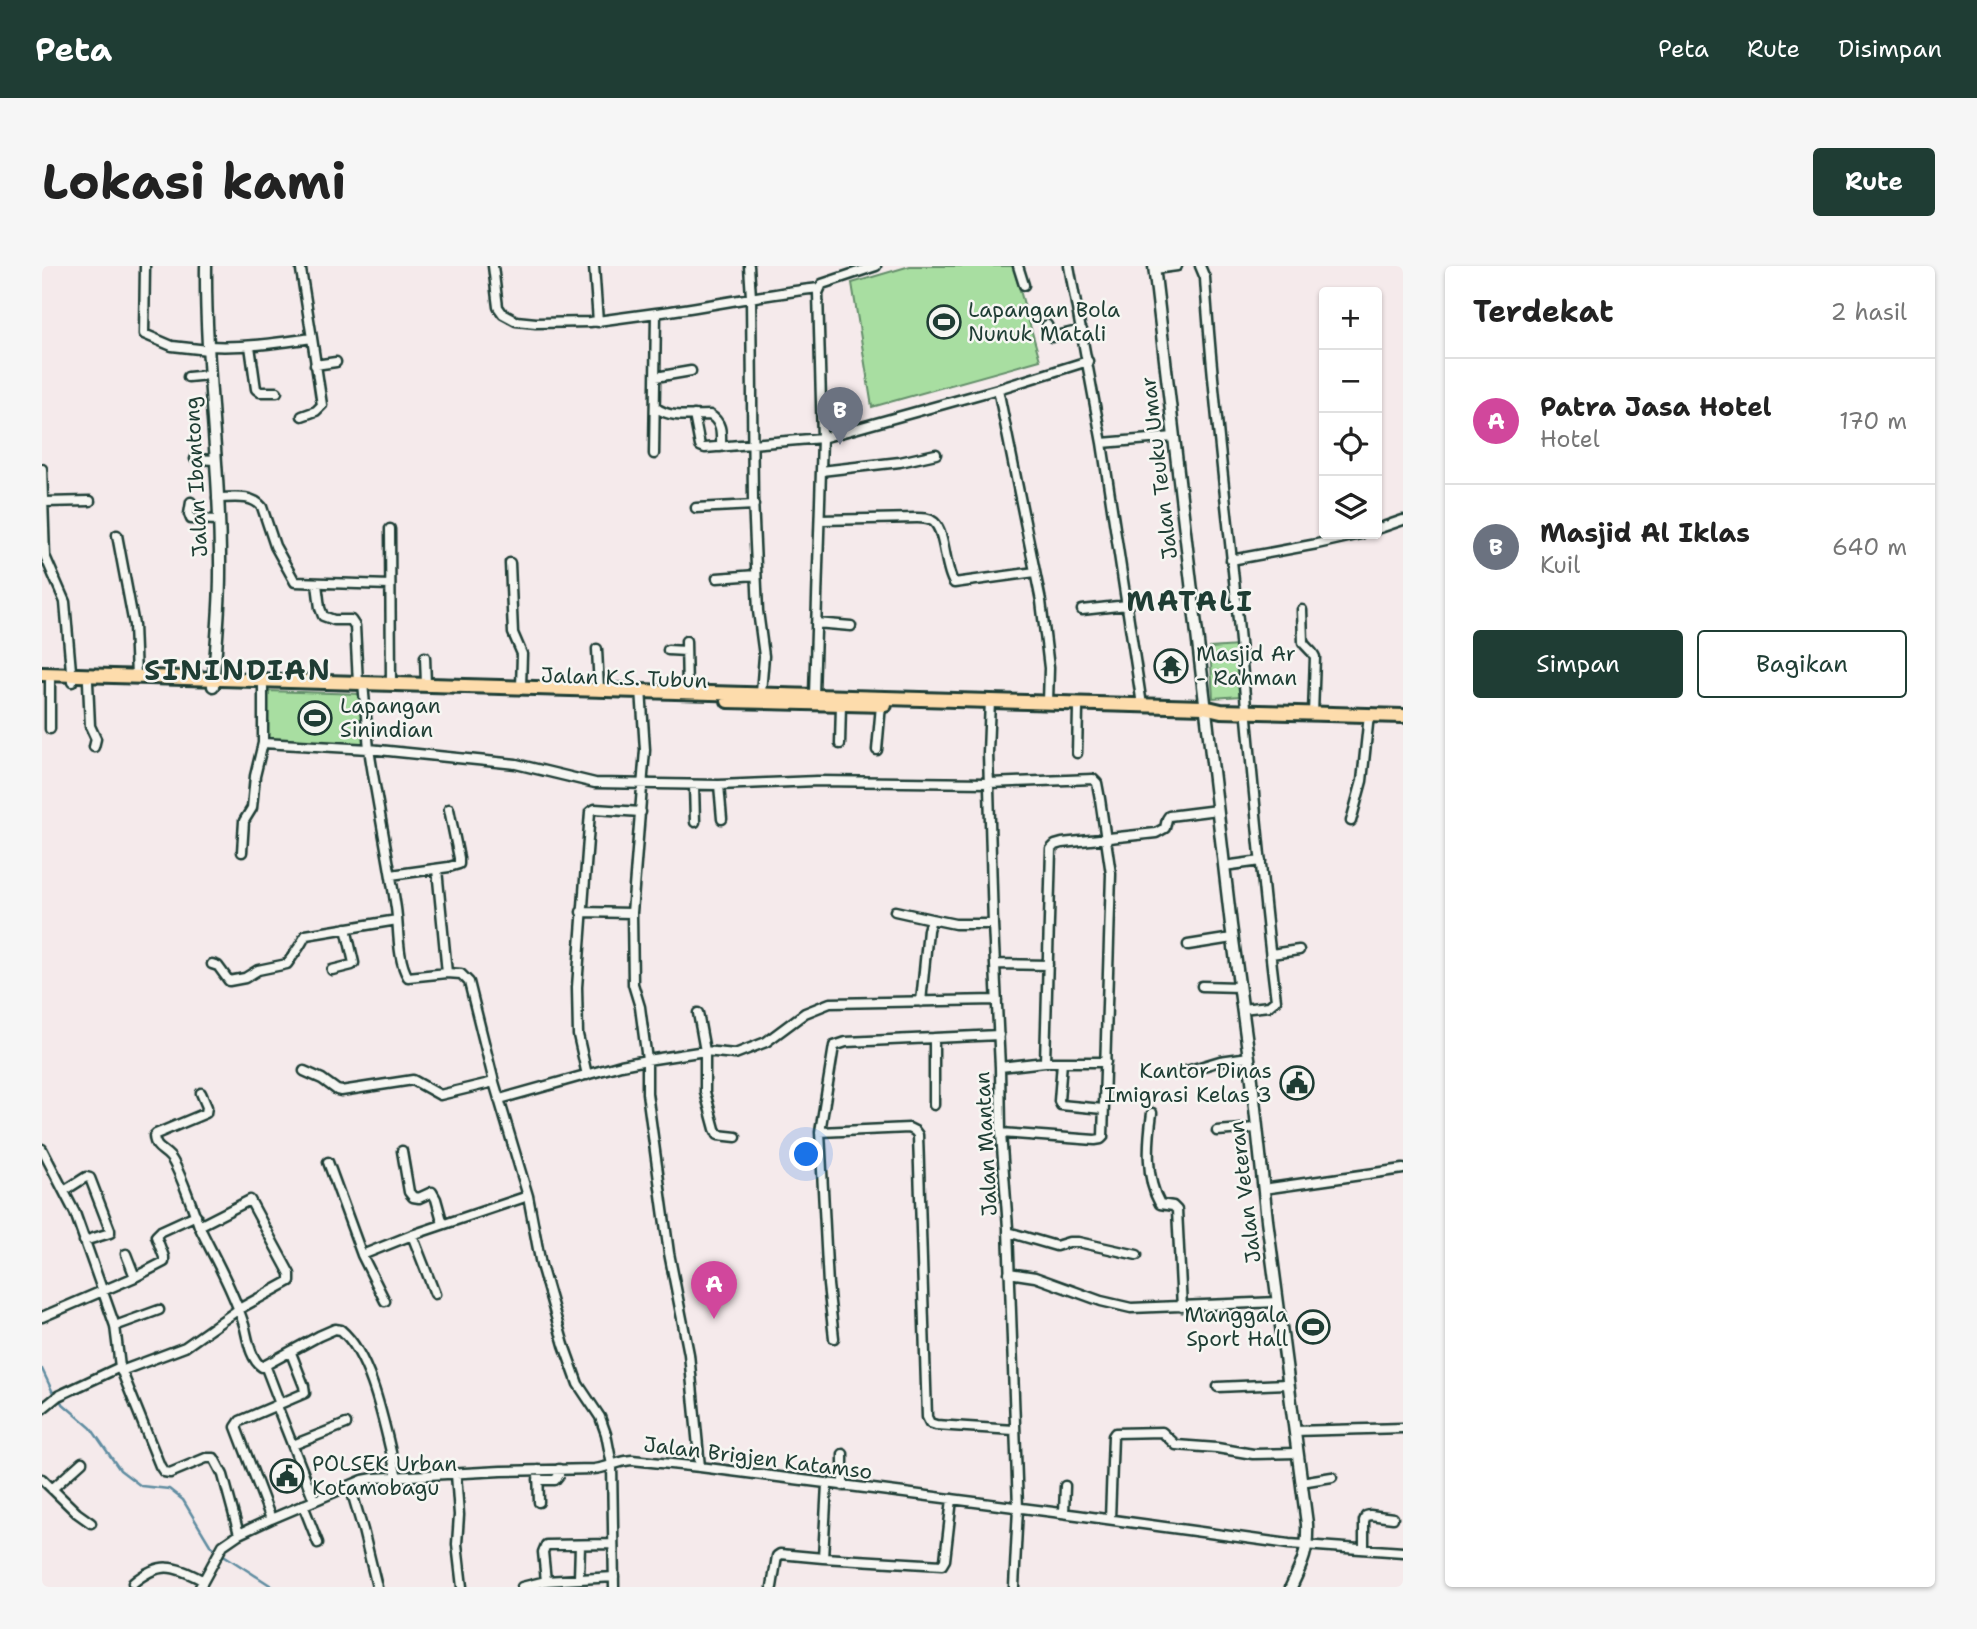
<!DOCTYPE html>
<html lang="id">
<head>
<meta charset="utf-8">
<style>
	body { margin:0; font-family:"Shantell Sans",sans-serif; background:#f6f6f6; color:#222 }
	.controls { position:absolute; right:21px; top:21px; display:grid; overflow:hidden; border-radius:7px; box-shadow:0 2px 5px #0004 }
	.controls button { width:63px; height:63px; display:grid; place-items:center; padding:0; border:0; border-bottom:2px solid #e0e0e0; background:#fff; color:#222; font:35px sans-serif }
	.you { position:absolute; left:765px; top:889px; width:24px; height:24px; margin:-18px; border:5px solid #fff; border-radius:50%; background:#1a73e8; box-shadow:0 0 0 10px #1a73e833 }
	.badge { display:grid; place-items:center; width:46px; height:46px; border-radius:50%; background:#1f3d34; color:#fff; font-size:23px; font-weight:700 }
	.pin { position:absolute; translate:-50% -58px; filter:drop-shadow(0 2px 4px #0008) }
	.pin::after { content:''; position:absolute; top:37px; width:24px; height:21px; background:inherit; clip-path:polygon(0 0,100% 0,50% 100%) }
	.list { margin:0; padding:0; list-style:none }
	h2 { display:flex; justify-content:space-between; align-items:center; height:91px; margin:0; padding:0 28px; font-size:30px }
	h2 small { font-size:23px; font-weight:400; color:#767676 }
	.list li { display:grid; grid-template-columns:46px 1fr auto; gap:21px; align-items:center; box-sizing:border-box; height:126px; padding:0 28px; border-top:2px solid #e0e0e0 }
	.list b { display:block; font-size:26px; white-space:nowrap }
	.list p { margin:0; font-size:23px; white-space:nowrap; color:#767676 }
	.list em { font-size:23px; font-style:normal; color:#767676 }
	.actions { display:flex; gap:14px; padding:21px 28px }
	.actions a { flex:1; padding:16px 0; border:2px solid #1f3d34; border-radius:7px; text-align:center; font-size:24px; color:#1f3d34 }
	.actions .main { background:#1f3d34; color:#fff }
	.icon { flex:none; width:38px; height:38px; fill:none; stroke:currentColor; stroke-width:2; stroke-linecap:round; stroke-linejoin:round }
	.map { position:relative; flex:none; width:1361px; height:1321px; overflow:hidden; border-radius:7px }
	header { display:flex; align-items:center; gap:42px; box-sizing:border-box; height:98px; padding:0 35px; background:#1f3d34; color:#fff }
	header strong { font-size:33px }
	nav { display:flex; gap:38px; margin-inline-start:auto; font-size:24px }
	.intro { display:flex; align-items:center; justify-content:space-between; box-sizing:border-box; height:168px; padding:0 42px }
	h1 { margin:0; font-size:49px }
	.button { padding:18px 32px; border-radius:7px; background:#1f3d34; color:#fff; font-size:24px; font-weight:700 }
	main { display:flex; gap:42px; padding:0 42px }
	aside { flex:1; background:#fff; border-radius:7px; box-shadow:0 2px 5px #0004 }
	.map>svg:first-child { display:block }
	.garden { fill:#a8dea1; stroke:#648e6a; stroke-width:2 }
	.lines { fill:none; stroke-linecap:round; stroke-linejoin:round }
	.stream { stroke:#608da1; stroke-width:2.5 }
	.minor-casing { stroke:#1f3d34; stroke-width:13 }
	.tertiary-casing { stroke:#1f3d34; stroke-width:15 }
	.trunk-casing { stroke:#1f3d34; stroke-width:18 }
	.minor { stroke:#f6f6f2; stroke-width:8 }
	.tertiary { stroke:#f6f6f2; stroke-width:10 }
	.trunk { stroke:#fddcac; stroke-width:12 }
	.labels { text-anchor:middle; dominant-baseline:central; stroke-width:5; stroke-linejoin:round; paint-order:stroke }
	.poi-label { font-size:21px; fill:#1f3d34; stroke:#f6f6f2; text-anchor:start }
	.street-label { font-size:21px; fill:#1f3d34; stroke:#f6f6f2 }
	.district-label { font-size:28px; font-weight:bold; letter-spacing:2px; fill:#1f3d34; stroke:#f6f6f2 }
</style>
</head>
<body>
<header>
<strong>Peta</strong>
<nav><a>Peta</a><a>Rute</a><a>Disimpan</a></nav>
</header>
<div class="intro"><h1>Lokasi kami</h1><a class="button">Rute</a></div>
<main>
<div class="map">
<svg width="1361" height="1321" viewBox="0 0 1361 1321">
	<rect width="100%" height="100%" fill="#f5eaeb"/>
	<filter id="ink" filterUnits="userSpaceOnUse"><feTurbulence type="fractalNoise" baseFrequency=".0143" numOctaves="2"/><feDisplacementMap in="SourceGraphic" scale="14" xChannelSelector="R" yChannelSelector="G"/><feConvolveMatrix kernelMatrix="1 2 1 2 8 2 1 2 1" color-interpolation-filters="sRGB"/></filter>
	<g filter="url(#ink)">
		<path class="garden" d="M 868,0 L 971,0 L 998,94 L 830,141 L 810,17 Z
			M 1196,380 L 1199,430 L 1171,432 L 1168,382 Z
			M 225,425 L 319,428 L 322,478 L 226,476 Z"/>
		<g class="lines">
			<path class="stream" d="M 0,1103 L 13,1131 L 49,1162 L 78,1204 L 99,1220 L 127,1223 L 141,1234 L 168,1279 L 175,1284
				M 180,1288 L 231,1321"/>
			<defs>
				<path id="minor" d="M 103,0 L 102,68 L 130,80 L 166,84
					M 451,0 L 456,41 L 461,48 L 474,55 L 494,57 L 548,56 L 614,47
					M 552,0 L 556,56
					M 707,0 L 709,31 L 711,233 L 716,345 L 722,390 L 719,427
					M 976,0 L 982,19
					M 1027,0 L 1060,177 L 1100,439
					M 1158,0 L 1163,12 C 1170,126 1185,240 1196,354 C 1208,481 1218,608 1234,734 L 1227,740 L 1200,743
					M 1113,3 L 1135,0
					M 1005,59 L 1010,71 L 1040,64
					M 166,80 C 201,82 235,77 270,72 L 259,4
					M 208,80 L 214,123 L 218,126 L 235,126
					M 273,99 L 294,96
					M 146,111 L 167,109
					M 614,111 L 649,105
					M 956,123 L 999,335 L 1007,402 L 1006,436
					M 613,141 C 628,153 649,149 668,149 C 681,157 679,168 679,181
					M 652,149 L 658,180 L 663,182 L 780,172 L 956,123 L 1046,95
					M 260,150 L 274,145 L 280,139 L 270,72
					M 1060,177 L 1132,171
					M 612,188 L 614,47 C 668,40 722,28 777,22
					M 153,193 L 173,194
					M 0,203 L 3,290 L 23,336 L 30,416
					M 779,205 L 858,196 L 894,188
					M 175,232 C 191,232 209,228 220,241 L 233,280 L 253,316 L 348,319
					M 2,236 L 48,235
					M 149,236 L 147,248 L 149,253 L 177,254
					M 654,242 L 712,239
					M 778,254 L 875,252 C 881,252 887,252 892,256 C 904,267 902,302 912,317 L 993,306
					M 348,263 L 349,417
					M 1335,263 L 1361,254
					M 75,269 L 92,359 L 94,411
					M 1189,294 L 1275,278 L 1319,268
					M 468,297 L 471,367 L 480,388 L 479,421
					M 675,312 L 714,309
					M 275,318 L 278,342 L 281,350 L 292,354 L 309,354 L 313,360 L 316,417
					M 1040,344 L 1085,339
					M 1260,344 L 1261,376 C 1264,382 1270,384 1273,391 L 1271,448
					M 774,357 L 809,360
					M 644,375 L 645,425
					M 555,383 L 557,423
					M 626,384 L 644,385
					M 383,391 L 384,418
					M 8,415 L 8,463
					M 46,416 L 48,460 L 54,473 L 52,481
					M 221,421 L 221,477 L 327,483 L 321,417
					M 599,423 L 603,484 L 590,647 L 591,718 L 598,741 L 605,794 L 605,827 L 627,987 L 647,1088 L 658,1201
					M 772,429 L 780,172 L 776,27 L 780,18 L 834,0
					M 948,434 L 946,487 L 951,658 L 958,801 L 959,867 L 966,962 L 976,1242 L 972,1321
					M 798,478 L 799,438
					M 835,484 L 839,439
					M 1035,487 L 1036,444
					M 652,519 L 653,556
					M 677,519 L 680,553
					M 1309,555 L 1320,515 L 1327,449
					M 200,586 L 202,555 L 210,542 L 213,510 L 221,477
					M 1182,600 L 1219,595
					M 395,603 L 405,707
					M 349,609 L 407,601 L 417,598 L 417,592 L 407,543
					M 853,645 L 889,653
					M 539,646 L 590,647
					M 1146,679 L 1190,672
					M 1229,688 L 1257,684
					M 170,698 L 176,700 L 187,715 L 203,712 L 216,704 L 245,698 L 257,681 L 264,669 L 355,654
					M 953,698 L 1006,699
					M 290,704 L 310,699 L 312,697 L 304,662
					M 1160,720 L 1197,721
					M 879,736 L 886,664 L 889,653 L 913,658 L 951,658
					M 656,747 L 663,785 L 663,826 L 673,863 L 676,869 L 694,871
					M 1020,796 L 1017,835 L 1019,839 L 1061,843
					M 1064,796 L 1003,796 L 1009,583 L 1013,579 L 1020,577 L 1114,567 L 1123,562 L 1125,553 L 1127,550 L 1175,544
					M 958,801 L 1003,796
					M 262,805 L 280,813 L 295,824 L 299,825 L 371,814 L 398,829 L 452,816
					M 1138,807 L 1178,795 L 1207,791
					M 545,809 L 536,769 L 535,721 L 548,546 L 553,543 L 599,546
					M 159,827 L 165,841 L 164,847 L 114,868 L 112,870 C 113,883 121,883 128,891 C 136,900 153,948 157,960 C 173,993 192,1026 203,1062 C 206,1075 209,1094 220,1101 L 277,1070 L 293,1063 L 299,1064 C 332,1092 344,1169 355,1211
					M 458,833 L 579,799 L 605,794 L 663,785 L 693,788 L 724,776 L 763,747 L 788,737 L 955,734
					M 892,839 L 892,772 L 957,769
					M 1110,847 C 1106,876 1103,912 1118,938 L 1131,940 L 1135,944 L 1140,1041
					M 1175,865 L 1214,862
					M 778,866 L 792,780 L 804,776 L 892,772
					M 0,883 L 33,947 L 73,1060 L 78,1101 L 118,1200 L 122,1206 L 128,1207 L 164,1192 L 172,1192 L 181,1209 L 197,1268
					M 360,885 L 367,926 L 371,931 L 377,932 L 390,926 L 394,933 L 401,958
					M 286,896 L 320,989 L 343,1035
					M 1221,923 L 1361,903
					M 22,925 L 44,911 L 48,912 L 68,964 L 68,967 L 42,975
					M 966,966 L 1014,980 L 1027,976 L 1036,976 L 1095,989
					M 370,969 L 393,1028
					M 84,988 L 93,1011
					M 320,989 L 370,969 L 486,930
					M 967,1007 L 993,1011 L 1059,1035 L 1089,1042 L 1236,1036
					M 0,1051 L 93,1011 L 122,996 L 122,991 L 114,970 L 119,965 L 154,949
					M 73,1060 L 117,1044
					M 792,1072 L 786,1019 L 778,866 L 867,862 L 873,865 L 876,869 L 885,1151 L 888,1157 L 894,1159 L 972,1164
					M 223,1099 L 238,1138
					M 79,1105 L 143,1081 L 197,1043 L 248,1015 L 248,1008 L 208,934 L 157,960
					M 1176,1121 L 1246,1118
					M 235,1140 L 272,1234
					M 0,1143 L 16,1130 L 78,1101
					M 1252,1165 L 1361,1162
					M 251,1179 L 304,1158
					M 496,1204 L 497,1236
					M 414,1208 L 417,1249 L 415,1278 L 420,1321
					M 0,1213 L 35,1247 L 49,1257
					M 496,1214 L 513,1214 L 517,1209 L 517,1203
					M 1259,1216 L 1290,1211
					M 308,1220 L 321,1264 L 335,1321
					M 801,1220 L 801,1188
					M 10,1223 L 40,1196
					M 261,1239 L 276,1277
					M 1022,1247 L 1023,1220
					M 229,1253 L 194,1161 L 198,1155 L 263,1127 L 262,1120 L 249,1087
					M 1068,1253 L 1071,1170 L 1073,1167 L 1120,1166 L 1134,1179 L 1175,1182 L 1211,1188 L 1255,1187
					M 1322,1283 L 1322,1255 L 1324,1250 L 1328,1249 L 1351,1252
					M 781,1292 L 900,1299 L 903,1294 L 910,1233
					M 537,1312 L 538,1279
					M 504,1315 L 501,1286 L 504,1279 L 571,1278
					M 91,1317 C 118,1295 131,1299 160,1314
					M 158,1321 L 181,1279 L 197,1268 L 229,1253 L 321,1214 L 332,1212 L 459,1205 L 552,1203 C 565,1202 576,1195 590,1194 L 658,1201 L 1035,1249 L 1247,1278 L 1361,1286
					M 480,1321 L 504,1315 L 572,1311
					M 572,1321 L 570,1199 L 564,1168 L 558,1151 L 536,1118 L 522,1079 L 499,999 L 486,930 L 452,816 L 427,716 L 419,708 L 405,707 L 366,711 C 355,694 357,662 354,642 C 346,589 335,536 327,483 L 474,498 L 553,517 L 677,519 L 775,515 L 947,517 L 1051,513 L 1055,517 L 1058,533 L 1069,608 L 1061,871 L 1059,873 L 1053,874 L 959,867
					M 730,1321 L 735,1290 L 738,1288 L 781,1292 L 785,1218"/>
				<path id="tertiary" d="M 164,0 C 163,103 179,205 178,308 C 178,345 174,383 171,420
					M 1112,0 L 1189,659 L 1210,814 L 1225,954 L 1265,1258 C 1266,1286 1261,1296 1249,1321"/>
				<path id="trunk" d="M 0,408 L 1162,441 L 1179,445 L 1361,450
					M 686,435 L 843,439"/>
			</defs>
			<use href="#minor" class="minor-casing"/>
			<use href="#tertiary" class="tertiary-casing"/>
			<use href="#trunk" class="trunk-casing"/>
			<use href="#minor" class="minor"/>
			<use href="#tertiary" class="tertiary"/>
			<use href="#trunk" class="trunk"/>
		</g>
	</g>
	<defs>
		<symbol id="stadium-ring" viewBox="-11 -11 22 22"><circle r="9.5" fill="#f6f6f2" stroke="#1f3d34" stroke-width="1.5"/><path d="M0-5a6.5 5 0 1 0 0 10a6.5 5 0 1 0 0-10ZM-3.5-1.8h7v3.6h-7Z" fill="#1f3d34"/></symbol>
		<symbol id="temple-ring" viewBox="-11 -11 22 22"><circle r="9.5" fill="#f6f6f2" stroke="#1f3d34" stroke-width="1.5"/><path d="M0-6L5-2H3V0L6.5 2.5H4V6H1.5V3h-3V6H-4V2.5H-6.5L-3 0V-2H-5Z" fill="#1f3d34"/></symbol>
		<symbol id="civic-ring" viewBox="-11 -11 22 22"><circle r="9.5" fill="#f6f6f2" stroke="#1f3d34" stroke-width="1.5"/><path d="M-.6-6.5H3V-4.5H.6V-3L4-1V1h2V6H-6V1h2V-1L-.6-3ZM-1.2 2.5V6h2.4V2.5Z" fill="#1f3d34"/></symbol>
	</defs>
	<g fill-rule="evenodd">
		<use href="#stadium-ring" x="883" y="37" width="38" height="38"/>
		<use href="#temple-ring" x="1110" y="381" width="38" height="38"/>
		<use href="#stadium-ring" x="254" y="433" width="38" height="38"/>
		<use href="#civic-ring" x="1236" y="798" width="38" height="38"/>
		<use href="#stadium-ring" x="1252" y="1042" width="38" height="38"/>
		<use href="#civic-ring" x="226" y="1191" width="38" height="38"/>
	</g>
	<g class="labels">
		<g class="poi-label">
			<text x="926" y="44">Lapangan Bola<tspan x="926" dy="24">Nunuk Matali</tspan></text>
			<text x="1154" y="388">Masjid Ar<tspan x="1154" dy="24">- Rahman</tspan></text>
			<text x="298" y="440">Lapangan<tspan x="298" dy="24">Sinindian</tspan></text>
			<text x="1230" y="805" text-anchor="end">Kantor Dinas<tspan x="1230" dy="24">Imigrasi Kelas 3</tspan></text>
			<text x="1246" y="1049" text-anchor="end">Manggala<tspan x="1246" dy="24">Sport Hall</tspan></text>
			<text x="270" y="1198">POLSEK Urban<tspan x="270" dy="24">Kotamobagu</tspan></text>
		</g>
		<g class="street-label">
			<text transform="translate(1117 202) rotate(-97)">Jalan Teuku Umar</text>
			<text transform="translate(154 211) rotate(-93)">Jalan Ibantong</text>
			<text transform="translate(582 412) rotate(2)">Jalan K.S. Tubun</text>
			<text transform="translate(944 878) rotate(-93)">Jalan Mantan</text>
			<text transform="translate(1203 926) rotate(-97)">Jalan Veteran</text>
			<text transform="translate(716 1192) rotate(7)">Jalan Brigjen Katamso</text>
		</g>
		<g class="district-label">
			<text x="1148" y="335">MATALI</text>
			<text x="196" y="404">SININDIAN</text>
		</g>
	</g>
</svg>
<div class="controls">
<button>+</button>
<button>−</button>
<button><svg class="icon" aria-label="locate" viewBox="0 0 24 24"><circle cx="12" cy="12" r="6"/><path d="M12 2v4M12 18v4M2 12h4M18 12h4"/></svg></button>
<button><svg class="icon" aria-label="layers" viewBox="0 0 24 24"><path d="M12 4l9 5-9 5-9-5zM3 14l9 5 9-5"/></svg></button>
</div>
<div class="you"></div>
<div class="pin badge" style="left:672px;top:1053px;background:#d1479c">A</div>
<div class="pin badge" style="left:798px;top:179px;background:#6b7280">B</div>
</div>
<aside>
<h2>Terdekat<small>2 hasil</small></h2>
<ul class="list">
<li><span class="badge" style="background:#d1479c">A</span><div><b>Patra Jasa Hotel</b><p>Hotel</p></div><em>170 m</em></li>
<li><span class="badge" style="background:#6b7280">B</span><div><b>Masjid Al Iklas</b><p>Kuil</p></div><em>640 m</em></li>
</ul>
<div class="actions"><a class="main">Simpan</a><a>Bagikan</a></div>
</aside>
</main>
</body>
</html>
